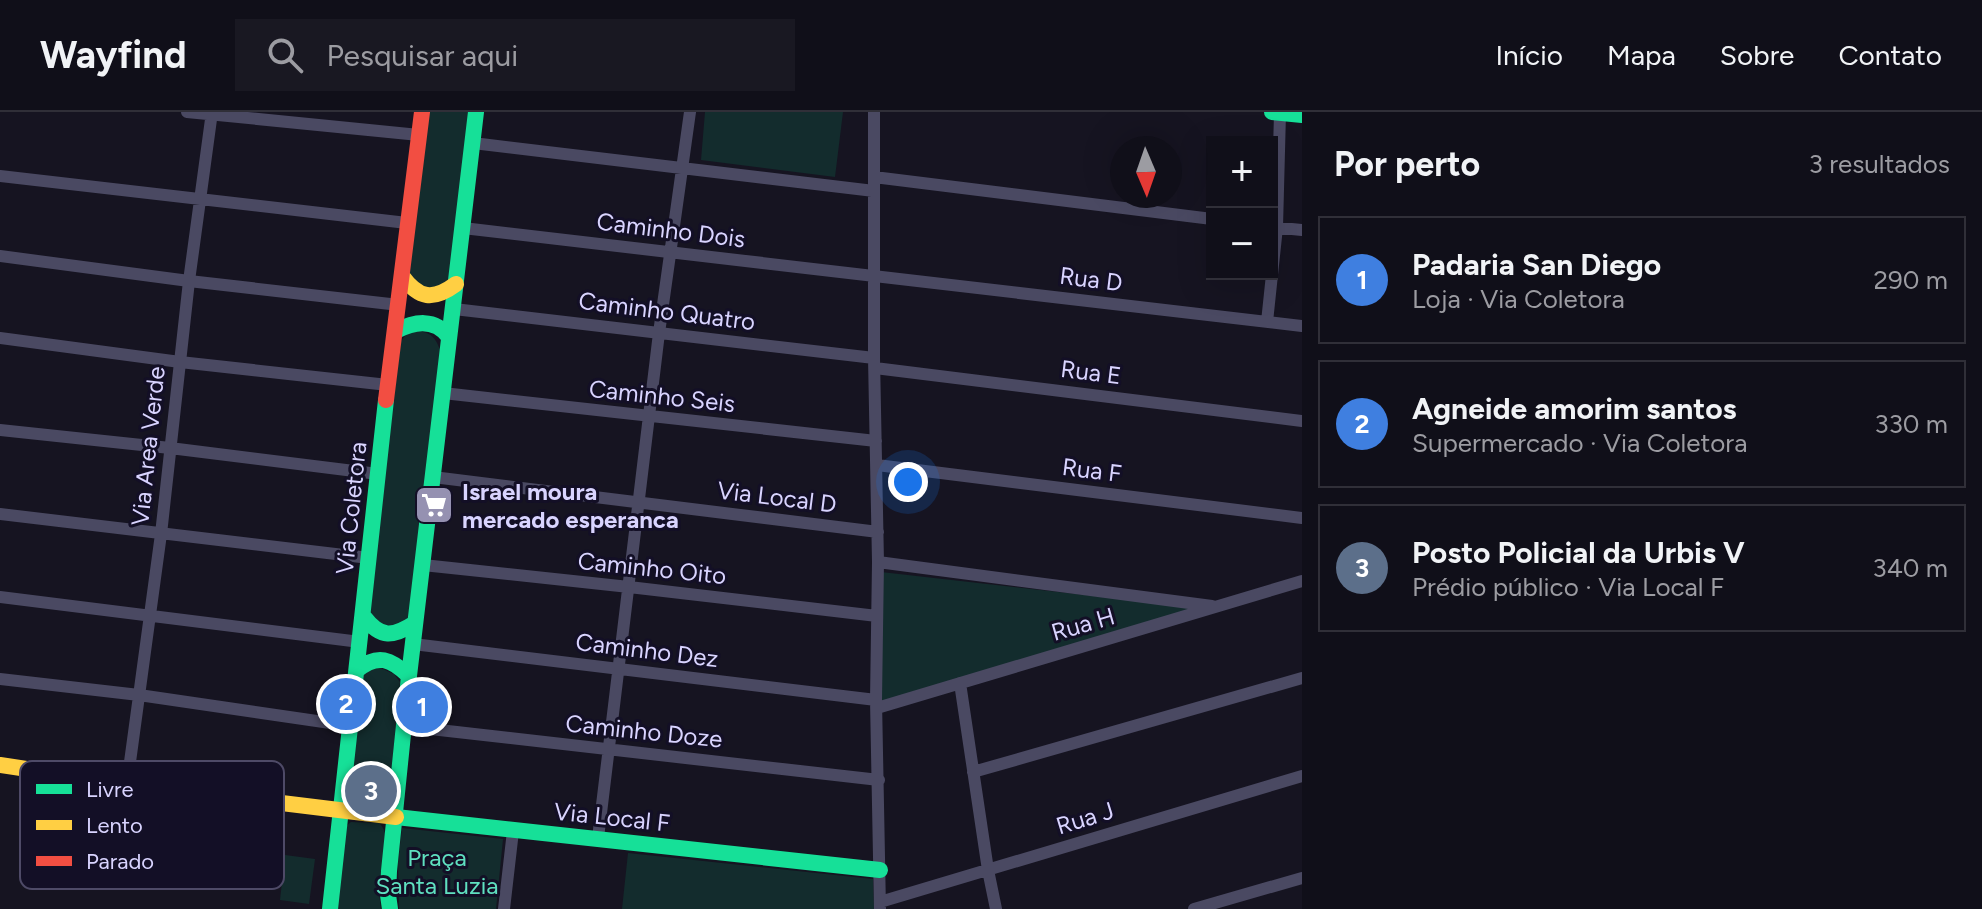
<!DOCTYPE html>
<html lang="pt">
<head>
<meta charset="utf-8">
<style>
	body { margin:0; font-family:Figtree,sans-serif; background:#191822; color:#f1f3f6 }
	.controls { position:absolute; right:24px; top:24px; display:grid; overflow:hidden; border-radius:0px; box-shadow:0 8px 32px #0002 }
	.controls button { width:72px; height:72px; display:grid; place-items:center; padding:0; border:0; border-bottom:2px solid #302f38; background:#100f19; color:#f1f3f6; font:40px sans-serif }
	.compass { position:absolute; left:1110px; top:24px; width:72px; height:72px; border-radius:50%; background:#100f19; box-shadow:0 8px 32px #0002; rotate:178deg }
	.you { position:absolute; left:908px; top:370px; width:28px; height:28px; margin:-20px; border:6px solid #fff; border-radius:50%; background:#1a73e8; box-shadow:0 0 0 12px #1a73e833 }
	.badge { display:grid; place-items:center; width:52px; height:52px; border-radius:50%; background:#ea580c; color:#fff; font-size:26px; font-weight:700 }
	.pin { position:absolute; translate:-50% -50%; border:4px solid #fff; box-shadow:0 2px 8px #0006 }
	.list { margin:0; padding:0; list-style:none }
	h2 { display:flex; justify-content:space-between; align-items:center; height:104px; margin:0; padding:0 32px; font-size:34px }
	h2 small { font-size:26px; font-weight:400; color:#9c9ca2 }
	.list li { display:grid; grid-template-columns:52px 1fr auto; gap:24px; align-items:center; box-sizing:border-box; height:128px; margin:0 16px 16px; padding:0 16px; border:2px solid #302f38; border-radius:0px }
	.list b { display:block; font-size:30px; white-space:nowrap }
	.list p { margin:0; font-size:26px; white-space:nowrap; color:#9c9ca2 }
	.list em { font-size:26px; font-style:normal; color:#9c9ca2 }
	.icon { flex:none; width:44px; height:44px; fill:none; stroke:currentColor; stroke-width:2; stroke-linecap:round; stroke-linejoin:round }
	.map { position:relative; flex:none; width:1302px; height:797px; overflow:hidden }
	header { display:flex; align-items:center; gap:48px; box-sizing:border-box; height:112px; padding:0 40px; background:#100f19; border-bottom:2px solid #302f38 }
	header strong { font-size:38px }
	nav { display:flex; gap:44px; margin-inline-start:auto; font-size:28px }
	.search { width:560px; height:72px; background:#191822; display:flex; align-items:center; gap:20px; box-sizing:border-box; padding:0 28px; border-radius:0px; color:#9c9ca2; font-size:30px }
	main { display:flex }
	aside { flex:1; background:#100f19 }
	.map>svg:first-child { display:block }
	.green { fill:#132c2d }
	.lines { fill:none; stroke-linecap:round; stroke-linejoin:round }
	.street { stroke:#4a4962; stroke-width:12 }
	.fast { stroke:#16e098; stroke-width:16 }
	.slow { stroke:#ffcf43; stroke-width:16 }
	.jam { stroke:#f24e42; stroke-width:16 }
	.labels { text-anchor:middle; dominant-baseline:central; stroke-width:6; stroke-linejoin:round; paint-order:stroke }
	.street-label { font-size:24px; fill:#d9d4ff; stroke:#130f26 }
	.poi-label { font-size:24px; font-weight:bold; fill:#d9d4ff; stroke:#130f26; text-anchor:start }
	.park-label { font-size:24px; fill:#5fe0c0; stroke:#130f26 }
	.key { fill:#130f26; stroke:#4e4a67; stroke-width:2 }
	.key-label { font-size:22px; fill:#d9d4ff }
</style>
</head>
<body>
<header>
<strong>Wayfind</strong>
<div class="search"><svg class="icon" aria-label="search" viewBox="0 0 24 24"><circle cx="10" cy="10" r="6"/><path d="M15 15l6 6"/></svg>Pesquisar aqui</div>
<nav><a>Início</a><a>Mapa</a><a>Sobre</a><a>Contato</a></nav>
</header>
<main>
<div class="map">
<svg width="1302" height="797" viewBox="0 0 1302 797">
	<rect width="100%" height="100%" fill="#161421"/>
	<path class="green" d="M 427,0 L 470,0 L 450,169 L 443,175 L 422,178 L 408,165 Z
		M 705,0 L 843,0 L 835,65 L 701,48 Z
		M 418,219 C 433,221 436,227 441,240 L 411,505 L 406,513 L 379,516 L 368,498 L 401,229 L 408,220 Z
		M 881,460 L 1201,496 L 880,592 Z
		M 376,554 L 394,562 L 400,570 L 388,696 L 382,699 L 347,692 L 363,563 L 369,557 Z
		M 351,710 L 379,711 C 395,726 381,756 380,776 C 379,783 380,790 381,797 L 335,797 L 345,715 Z
		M 402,716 L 503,727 L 496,797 L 399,797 L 398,750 Z
		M 628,741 L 873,767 L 874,797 L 622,797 Z
		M 285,743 L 315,747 L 309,792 L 280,788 Z"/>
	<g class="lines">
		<path class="street" d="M 187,0 L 419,23
			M 874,0 L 874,246 L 878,450 L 876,588 L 880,797
			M 473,31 L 874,79
			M 0,64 L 407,111
			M 874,65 L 1212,107
			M 1272,115 L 1302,118
			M 463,116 L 1302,214
			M 0,144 L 189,169 L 399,193
			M 454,197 L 874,246
			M 1267,210 L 1277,115 L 1280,1
			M 0,226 L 180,250 L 388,273
			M 875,256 L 1302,309
			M 443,281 L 876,329
			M 0,318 L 170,336 L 378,362
			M 877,353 L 1302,406
			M 433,365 L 878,420
			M 0,402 L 369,446
			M 878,450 L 1212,494
			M 423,453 L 629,475 L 877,504
			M 0,485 L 360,530
			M 413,532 L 876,588
			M 0,567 L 139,583 L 351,614
			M 960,571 L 988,758 L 996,797
			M 877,596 L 1302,469
			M 404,614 L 879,668
			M 973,660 L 1302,566
			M 127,672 L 161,422 L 189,169 L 212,0
			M 598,726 L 659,221 L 690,0
			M 880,790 L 1302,664
			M 504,797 L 513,719
			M 1194,797 L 1302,766"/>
		<path class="fast" d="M 1272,0 L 1302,3
			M 396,219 C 415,209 435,206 449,225
			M 364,505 C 381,527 393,525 415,511
			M 357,558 C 378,541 391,547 409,564
			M 396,705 L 880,758
			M 330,797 L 386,288
			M 390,797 L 388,783 L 389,759 L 409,564 L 476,0"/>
		<path class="slow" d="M 402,164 C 419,187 433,189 456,172
			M 0,653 L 127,672 L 396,705"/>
		<path class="jam" d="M 386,288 L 422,0"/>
	</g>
	<defs>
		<symbol id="supermarket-square" viewBox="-11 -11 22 22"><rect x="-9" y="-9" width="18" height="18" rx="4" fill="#9591b1" stroke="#130f26"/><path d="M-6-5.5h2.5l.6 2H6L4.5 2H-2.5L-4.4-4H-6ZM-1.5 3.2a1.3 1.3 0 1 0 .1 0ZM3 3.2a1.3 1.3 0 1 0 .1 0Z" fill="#fff"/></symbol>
	</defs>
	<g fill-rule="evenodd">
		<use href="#supermarket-square" x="412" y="371" width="44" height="44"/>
	</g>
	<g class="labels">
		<g class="street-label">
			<text transform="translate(671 118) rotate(7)">Caminho Dois</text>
			<text transform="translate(1091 167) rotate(7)">Rua D</text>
			<text transform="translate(667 199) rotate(7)">Caminho Quatro</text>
			<text transform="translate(1091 260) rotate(7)">Rua E</text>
			<text transform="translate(662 284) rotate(6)">Caminho Seis</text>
			<text transform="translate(148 334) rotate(-84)">Via Area Verde</text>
			<text transform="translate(1092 358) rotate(7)">Rua F</text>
			<text transform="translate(777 385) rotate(7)">Via Local D</text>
			<text transform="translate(351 396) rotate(-84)">Via Coletora</text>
			<text transform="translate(652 456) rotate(6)">Caminho Oito</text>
			<text transform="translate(1083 512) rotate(-16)">Rua H</text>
			<text transform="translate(647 538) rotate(7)">Caminho Dez</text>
			<text transform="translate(644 619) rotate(6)">Caminho Doze</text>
			<text transform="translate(612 705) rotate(6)">Via Local F</text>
			<text transform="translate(1085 706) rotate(-17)">Rua J</text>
		</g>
		<g class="poi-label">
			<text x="462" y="379">Israel moura<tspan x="462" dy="28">mercado esperanca</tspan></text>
		</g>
		<g class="park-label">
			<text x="437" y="745">Praça<tspan x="437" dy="28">Santa Luzia</tspan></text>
		</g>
	</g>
	<rect x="20" y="649" width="264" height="128" rx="12" class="key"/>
	<rect x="36" y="672" width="36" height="10" fill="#16e098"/>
	<rect x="36" y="708" width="36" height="10" fill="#ffcf43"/>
	<rect x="36" y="744" width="36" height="10" fill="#f24e42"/>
	<g class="key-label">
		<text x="86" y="685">Livre</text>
		<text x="86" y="721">Lento</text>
		<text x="86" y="757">Parado</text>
	</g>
</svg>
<div class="controls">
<button>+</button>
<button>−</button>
</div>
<svg class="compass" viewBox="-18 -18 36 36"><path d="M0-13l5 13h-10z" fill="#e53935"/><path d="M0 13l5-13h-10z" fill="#9c9ca2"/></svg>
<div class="you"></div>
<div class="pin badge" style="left:422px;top:595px;background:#3f7fe0">1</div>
<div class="pin badge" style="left:346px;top:592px;background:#3f7fe0">2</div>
<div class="pin badge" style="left:371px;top:679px;background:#5c6f8a">3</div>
</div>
<aside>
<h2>Por perto<small>3 resultados</small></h2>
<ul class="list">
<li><span class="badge" style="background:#3f7fe0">1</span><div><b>Padaria San Diego</b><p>Loja · Via Coletora</p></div><em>290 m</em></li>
<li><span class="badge" style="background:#3f7fe0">2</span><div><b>Agneide amorim santos</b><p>Supermercado · Via Coletora</p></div><em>330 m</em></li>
<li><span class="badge" style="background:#5c6f8a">3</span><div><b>Posto Policial da Urbis V</b><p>Prédio público · Via Local F</p></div><em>340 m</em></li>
</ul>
</aside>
</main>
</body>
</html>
